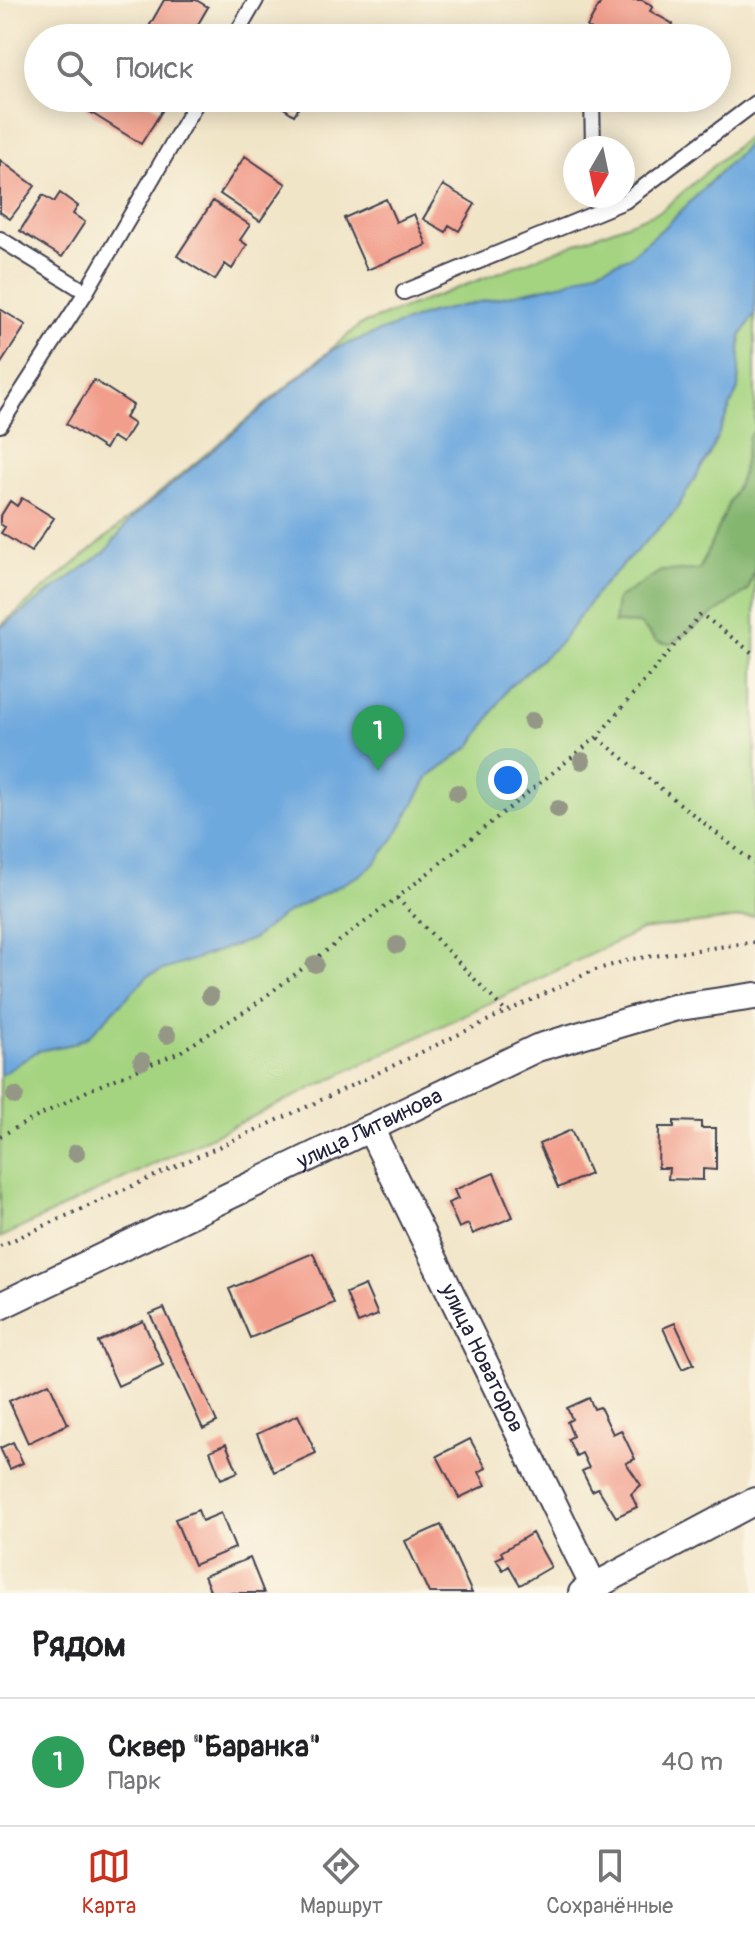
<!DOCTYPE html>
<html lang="ru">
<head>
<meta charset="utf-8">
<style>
	body { margin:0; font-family:Pangolin,sans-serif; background:#f2f2f2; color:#202124 }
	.compass { position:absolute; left:563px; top:136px; width:72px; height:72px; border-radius:50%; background:#fff; box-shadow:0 4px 20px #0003; rotate:189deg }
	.you { position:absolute; left:508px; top:780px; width:28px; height:28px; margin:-20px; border:6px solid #fff; border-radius:50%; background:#1a73e8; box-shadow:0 0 0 12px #1a73e833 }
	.badge { display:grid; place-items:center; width:52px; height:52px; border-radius:50%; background:#c8321e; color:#fff; font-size:26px; font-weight:700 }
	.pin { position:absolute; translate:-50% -66px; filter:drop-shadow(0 2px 4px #0008) }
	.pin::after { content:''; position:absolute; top:42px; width:28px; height:24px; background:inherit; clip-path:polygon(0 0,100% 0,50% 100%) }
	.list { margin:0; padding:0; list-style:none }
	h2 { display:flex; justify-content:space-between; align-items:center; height:104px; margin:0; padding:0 32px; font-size:34px }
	h2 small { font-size:26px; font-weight:400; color:#757577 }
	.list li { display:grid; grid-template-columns:52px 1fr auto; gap:24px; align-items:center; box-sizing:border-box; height:128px; padding:0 32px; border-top:2px solid #e0e0e0 }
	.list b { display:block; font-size:30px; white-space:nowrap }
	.list p { margin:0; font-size:26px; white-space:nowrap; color:#757577 }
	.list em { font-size:26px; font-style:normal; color:#757577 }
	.icon { flex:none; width:44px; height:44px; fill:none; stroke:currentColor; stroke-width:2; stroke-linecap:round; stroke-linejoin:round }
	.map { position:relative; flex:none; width:755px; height:1593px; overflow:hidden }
	.search { position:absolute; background:#fff; box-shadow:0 4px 20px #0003; left:24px; right:24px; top:24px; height:88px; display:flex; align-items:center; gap:20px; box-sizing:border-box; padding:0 28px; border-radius:44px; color:#757577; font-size:30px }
	.sheet { height:232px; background:#fff }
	nav { display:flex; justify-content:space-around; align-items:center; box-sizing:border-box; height:112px; border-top:2px solid #e0e0e0; background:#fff; font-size:22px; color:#757577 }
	nav a { display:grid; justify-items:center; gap:4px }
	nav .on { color:#c8321e }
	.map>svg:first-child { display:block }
	.green { fill:#a5d481; stroke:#647b5e; stroke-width:2 }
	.forest { fill:#84b66f; stroke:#536c55; stroke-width:2 }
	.water { fill:#6ea9de; stroke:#48668c; stroke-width:2 }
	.building { fill:#f29e8c }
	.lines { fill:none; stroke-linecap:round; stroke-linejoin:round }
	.lane-casing { stroke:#413f50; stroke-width:18 }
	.street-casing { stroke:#413f50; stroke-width:30 }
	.path { stroke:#413f50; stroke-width:4; stroke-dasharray:2 6; stroke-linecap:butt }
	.lane { stroke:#fff; stroke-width:14 }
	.street { stroke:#fff; stroke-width:26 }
	.tree { fill:#959786 }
	.labels { text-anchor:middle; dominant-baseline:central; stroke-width:7; stroke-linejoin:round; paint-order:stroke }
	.street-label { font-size:22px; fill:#22223b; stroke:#fcf5e5 }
</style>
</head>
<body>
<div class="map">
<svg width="755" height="1593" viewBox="0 0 755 1593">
	<rect width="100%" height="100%" fill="#fcf5e5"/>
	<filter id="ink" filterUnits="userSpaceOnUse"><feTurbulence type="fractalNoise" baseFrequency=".0125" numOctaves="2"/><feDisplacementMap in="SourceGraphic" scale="16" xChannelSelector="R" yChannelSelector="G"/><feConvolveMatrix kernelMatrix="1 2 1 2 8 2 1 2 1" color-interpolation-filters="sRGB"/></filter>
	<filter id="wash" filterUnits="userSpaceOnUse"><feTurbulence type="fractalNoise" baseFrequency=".006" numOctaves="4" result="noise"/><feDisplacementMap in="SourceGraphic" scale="32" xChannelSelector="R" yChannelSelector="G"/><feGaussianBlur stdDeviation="1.8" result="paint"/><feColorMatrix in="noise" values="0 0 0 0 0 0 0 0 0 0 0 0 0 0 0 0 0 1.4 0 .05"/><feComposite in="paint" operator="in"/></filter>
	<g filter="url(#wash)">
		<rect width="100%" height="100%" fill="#f1e5c8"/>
		<path class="green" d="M 755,130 L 755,916 L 641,930 L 0,1238 L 0,626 L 360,325 L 661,211 Z"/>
		<path class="forest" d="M 755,430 L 755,569 L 748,590 L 671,644 L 657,642 L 640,624 L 614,623 L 617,599 L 661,571 L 699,570 L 742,475 L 749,436 Z"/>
		<path class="water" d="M 755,137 L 755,314 L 741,336 L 738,389 L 711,451 L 675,512 L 602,586 L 561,642 L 508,688 L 472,745 L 429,777 L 395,837 L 374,864 L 360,875 L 281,916 L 253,939 L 149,975 L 89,1036 L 73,1044 L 38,1051 L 0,1076 L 0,628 L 105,552 L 132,518 L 333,349 L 430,313 L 565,283 L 629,257 L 668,224 Z"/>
		<g id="blocks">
			<path class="building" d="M 164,0 L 196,0 L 208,7 L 190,38 L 156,38 L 146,32 Z
				M 602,0 L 642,0 L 653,6 L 650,11 L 673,24 L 665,38 L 605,38 L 587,27 Z
				M 92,98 L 140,98 L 162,111 L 141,144 L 85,109 Z
				M 269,98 L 305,98 L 294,115 Z
				M 245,156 L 286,184 L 260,221 L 220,194 Z
				M 0,160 L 35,186 L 10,219 L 0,212 Z
				M 443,185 L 475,204 L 459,231 L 449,225 L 446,232 L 423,219 Z
				M 60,193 L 78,206 L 73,214 L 85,222 L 62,257 L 20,231 L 43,195 L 54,202 Z
				M 386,199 L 396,222 L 414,214 L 427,245 L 367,270 L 344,218 Z
				M 213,201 L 250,225 L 240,240 L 247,245 L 232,269 L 225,264 L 215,280 L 177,256 Z
				M 0,309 L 26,325 L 0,365 Z
				M 94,380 L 133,405 L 125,418 L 134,424 L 122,443 L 112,437 L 105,449 L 66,424 Z
				M 22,498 L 54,518 L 31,552 L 1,533 L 5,527 L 0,524 L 0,517 L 10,501 L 17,506 Z
				M 674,1121 L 701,1122 L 701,1128 L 716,1128 L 716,1170 L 703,1169 L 703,1180 L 668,1179 L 669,1168 L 658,1168 L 659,1127 L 674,1127 Z
				M 571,1130 L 590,1174 L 558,1188 L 539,1144 Z
				M 494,1173 L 513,1217 L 473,1234 L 468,1224 L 459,1228 L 448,1203 L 458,1199 L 454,1190 Z
				M 313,1253 L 334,1303 L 250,1338 L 229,1289 Z
				M 365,1285 L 378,1315 L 358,1323 L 346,1293 Z
				M 164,1308 L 217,1422 L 203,1429 L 150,1314 Z
				M 143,1321 L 163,1365 L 118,1386 L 98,1342 Z
				M 675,1323 L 694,1364 L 682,1369 L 663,1328 Z
				M 49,1383 L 68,1424 L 28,1443 L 9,1401 Z
				M 589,1398 L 594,1409 L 600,1407 L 613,1434 L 621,1430 L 635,1459 L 626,1463 L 641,1485 L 631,1494 L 637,1507 L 616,1517 L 598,1488 L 592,1491 L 582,1471 L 589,1468 L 582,1453 L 576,1456 L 568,1439 L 573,1436 L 567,1422 L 572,1419 L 567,1408 Z
				M 298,1415 L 316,1453 L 274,1472 L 257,1434 Z
				M 470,1439 L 486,1468 L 479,1472 L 486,1485 L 459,1498 L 437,1456 Z
				M 13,1442 L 23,1463 L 10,1469 L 0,1448 Z
				M 226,1444 L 238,1472 L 221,1479 L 210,1451 Z
				M 198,1510 L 202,1521 L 221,1513 L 235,1548 L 194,1565 L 175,1519 Z
				M 441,1525 L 472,1593 L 429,1593 L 405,1541 Z
				M 532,1533 L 551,1567 L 520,1585 L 509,1566 L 503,1570 L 496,1559 L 503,1556 L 501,1552 Z
				M 250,1558 L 264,1593 L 211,1593 L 204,1576 Z"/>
		</g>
	</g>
	<g filter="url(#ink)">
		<use href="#blocks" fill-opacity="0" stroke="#413f50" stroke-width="2"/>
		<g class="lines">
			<defs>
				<path id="lane" d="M 234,38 L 256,0
					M 592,98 L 593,148
					M 0,239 L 86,292
					M 404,292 L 625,201 L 755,103
					M 0,425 L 86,292 L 199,98"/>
				<g id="street">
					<path id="s1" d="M 370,1128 L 597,1593"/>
					<path id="s2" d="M 0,1306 L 537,1048 L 673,1008 L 755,996"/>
					<path d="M 582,1593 L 755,1501"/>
				</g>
			</defs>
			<use href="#lane" class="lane-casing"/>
			<use href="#street" class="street-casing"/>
			<path class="path" d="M 598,738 L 755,864
				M 397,898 L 506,1012
				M 0,1136 L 89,1090 L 180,1052 L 250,1008 L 397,898 L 597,737 L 701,614 L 755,655
				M 0,1246 L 302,1109 L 592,971 L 632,959 L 755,942"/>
			<use href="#lane" class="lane"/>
			<use href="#street" class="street"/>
		</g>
		<g class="tree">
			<circle cx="532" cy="721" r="9"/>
			<circle cx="582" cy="761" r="9"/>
			<circle cx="457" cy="793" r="9"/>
			<circle cx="558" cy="809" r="9"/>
			<circle cx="397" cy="945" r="9"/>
			<circle cx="315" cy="964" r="9"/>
			<circle cx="210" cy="996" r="9"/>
			<circle cx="167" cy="1035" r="9"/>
			<circle cx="142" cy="1061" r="9"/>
			<circle cx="15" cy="1096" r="9"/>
			<circle cx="76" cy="1153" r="9"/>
		</g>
	</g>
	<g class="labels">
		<g class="street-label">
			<text stroke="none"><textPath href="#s2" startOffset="410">улица Литвинова</textPath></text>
			<text stroke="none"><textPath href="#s1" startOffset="256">улица Новаторов</textPath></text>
		</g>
	</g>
</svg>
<svg class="compass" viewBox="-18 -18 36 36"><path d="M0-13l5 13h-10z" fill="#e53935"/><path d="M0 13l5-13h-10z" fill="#757577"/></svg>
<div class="you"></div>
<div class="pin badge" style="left:378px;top:771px;background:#2e9e5b">1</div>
<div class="search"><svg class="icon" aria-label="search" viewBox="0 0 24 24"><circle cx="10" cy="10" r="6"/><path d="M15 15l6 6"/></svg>Поиск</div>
</div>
<section class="sheet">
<h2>Рядом<small></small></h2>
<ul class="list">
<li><span class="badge" style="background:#2e9e5b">1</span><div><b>Сквер &quot;Баранка&quot;</b><p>Парк</p></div><em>40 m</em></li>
</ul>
</section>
<nav>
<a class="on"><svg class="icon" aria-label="map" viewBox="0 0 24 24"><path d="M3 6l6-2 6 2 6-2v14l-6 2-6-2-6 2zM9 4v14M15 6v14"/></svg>Карта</a>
<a><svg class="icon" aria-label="directions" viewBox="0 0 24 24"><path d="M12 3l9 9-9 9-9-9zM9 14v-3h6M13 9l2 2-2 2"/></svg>Маршрут</a>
<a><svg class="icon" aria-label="saved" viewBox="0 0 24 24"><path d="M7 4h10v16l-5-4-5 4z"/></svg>Сохранённые</a>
</nav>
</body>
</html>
